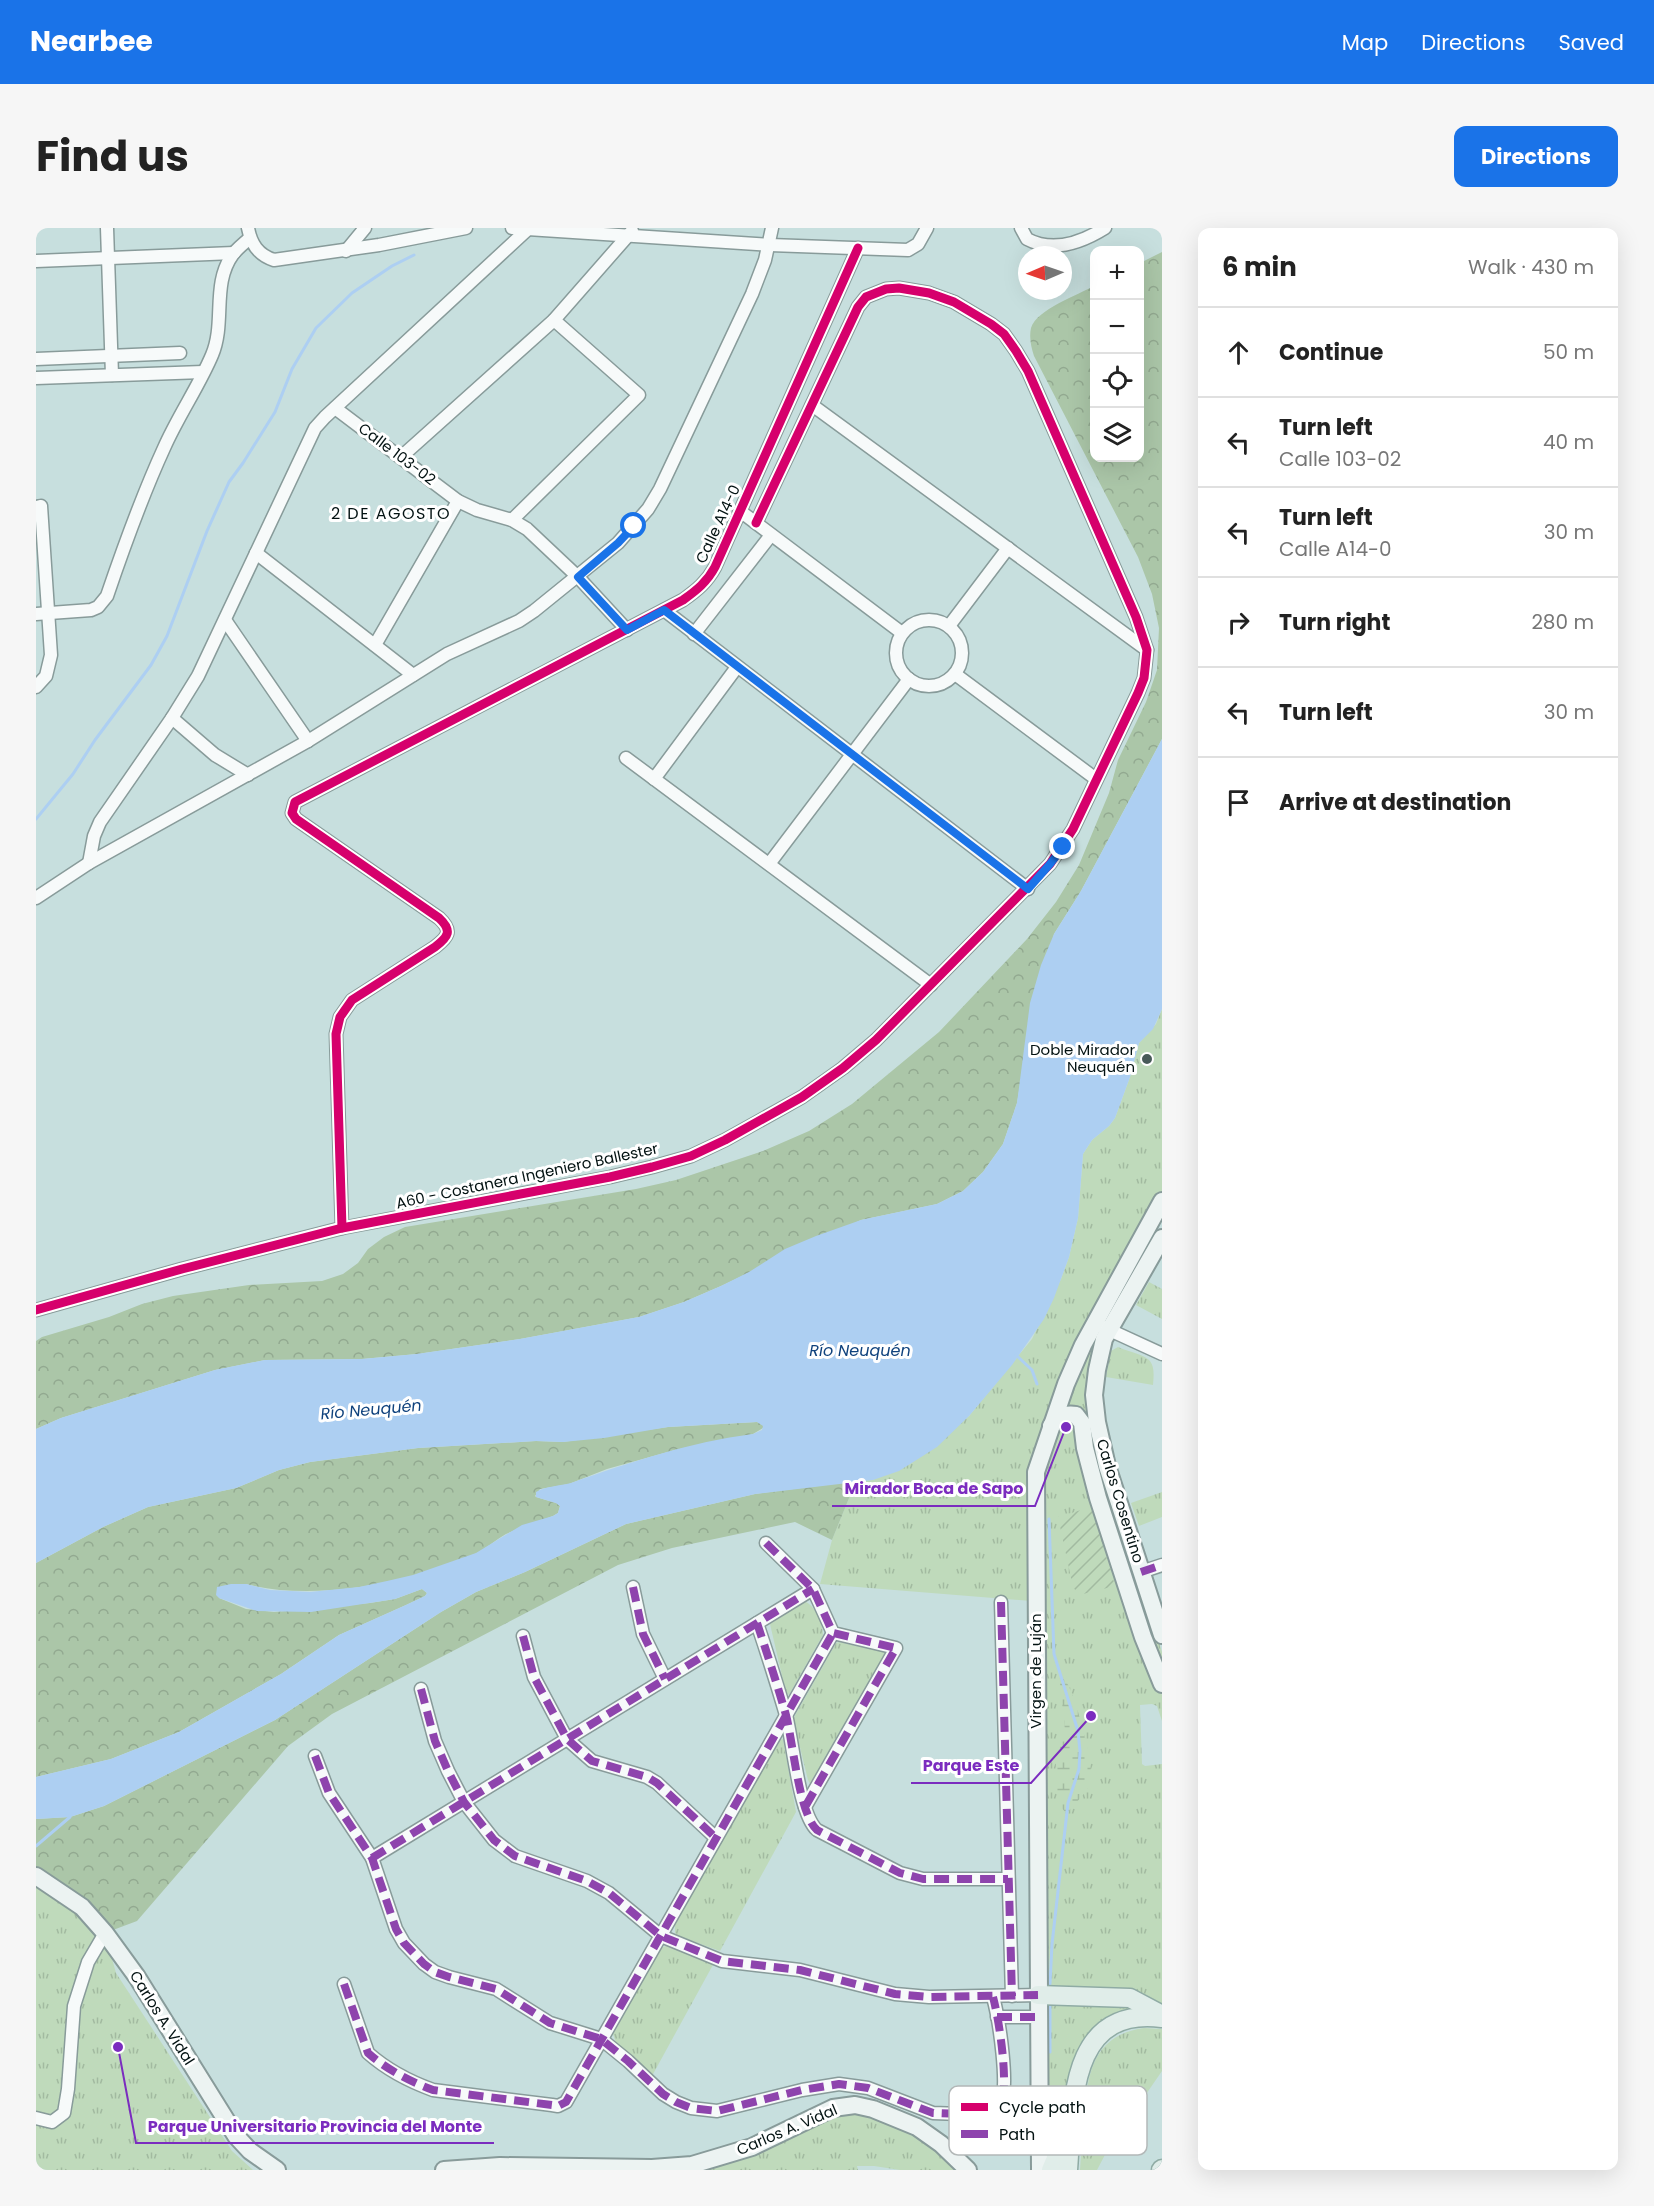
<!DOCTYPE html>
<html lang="en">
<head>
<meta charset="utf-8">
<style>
  :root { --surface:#fff; --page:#f6f6f6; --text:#222; --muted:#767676; --line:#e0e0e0; --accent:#1a73e8 }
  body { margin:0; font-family:Poppins,sans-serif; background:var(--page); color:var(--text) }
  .controls { position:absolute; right:18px; top:18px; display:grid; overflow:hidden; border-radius:12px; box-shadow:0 6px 24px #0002 }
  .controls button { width:54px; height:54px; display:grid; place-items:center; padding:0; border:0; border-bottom:2px solid var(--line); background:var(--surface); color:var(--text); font:30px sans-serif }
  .compass { position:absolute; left:982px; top:18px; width:54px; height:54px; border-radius:50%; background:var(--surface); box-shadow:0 6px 24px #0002; rotate:268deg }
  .stop { position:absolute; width:18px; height:18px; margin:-14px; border:4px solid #1a73e8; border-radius:50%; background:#fff }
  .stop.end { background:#1a73e8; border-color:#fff; box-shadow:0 2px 6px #0008 }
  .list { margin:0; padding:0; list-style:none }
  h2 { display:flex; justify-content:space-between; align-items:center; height:78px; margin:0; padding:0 24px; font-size:26px }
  h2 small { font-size:20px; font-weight:400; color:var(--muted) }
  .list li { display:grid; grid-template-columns:39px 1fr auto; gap:18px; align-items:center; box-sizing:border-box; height:90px; padding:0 24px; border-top:2px solid var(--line) }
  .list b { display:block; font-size:22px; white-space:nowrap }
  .list p { margin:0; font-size:20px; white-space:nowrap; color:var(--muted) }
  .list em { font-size:20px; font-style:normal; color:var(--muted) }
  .icon { flex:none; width:33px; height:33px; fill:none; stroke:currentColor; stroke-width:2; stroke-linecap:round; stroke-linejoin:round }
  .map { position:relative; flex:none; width:1126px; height:1942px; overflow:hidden; border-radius:12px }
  header { display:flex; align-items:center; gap:36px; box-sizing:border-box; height:84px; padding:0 30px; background:var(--accent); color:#fff }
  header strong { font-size:28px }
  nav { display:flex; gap:33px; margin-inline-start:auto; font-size:21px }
  .intro { display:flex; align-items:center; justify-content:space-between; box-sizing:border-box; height:144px; padding:0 36px }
  h1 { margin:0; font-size:42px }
  .button { padding:15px 27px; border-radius:12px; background:var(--accent); color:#fff; font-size:21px; font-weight:700 }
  main { display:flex; gap:36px; padding:0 36px }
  aside { flex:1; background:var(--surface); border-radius:12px; box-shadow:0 6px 24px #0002 }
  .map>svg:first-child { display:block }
</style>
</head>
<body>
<header>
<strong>Nearbee</strong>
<nav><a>Map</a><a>Directions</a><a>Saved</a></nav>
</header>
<div class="intro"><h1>Find us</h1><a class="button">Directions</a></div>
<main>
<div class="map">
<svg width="1126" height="1942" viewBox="0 0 1126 1942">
  <defs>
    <pattern id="grass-tufts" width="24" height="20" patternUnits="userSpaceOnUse" patternTransform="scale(1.5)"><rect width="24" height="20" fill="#bfdabb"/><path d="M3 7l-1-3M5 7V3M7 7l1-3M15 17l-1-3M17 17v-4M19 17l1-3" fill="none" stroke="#a2baa0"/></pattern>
    <pattern id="forest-crowns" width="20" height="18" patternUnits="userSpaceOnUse" patternTransform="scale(1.5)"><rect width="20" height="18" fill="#abc6a8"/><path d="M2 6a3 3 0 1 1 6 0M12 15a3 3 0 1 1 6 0" fill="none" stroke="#92a990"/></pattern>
    <pattern id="wetland-marsh" width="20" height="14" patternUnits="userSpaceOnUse" patternTransform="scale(1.5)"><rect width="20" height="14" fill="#bfdabb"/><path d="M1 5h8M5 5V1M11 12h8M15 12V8" fill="none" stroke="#a2baa0"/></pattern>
    <pattern id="garden-furrows" width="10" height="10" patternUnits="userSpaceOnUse" patternTransform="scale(1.5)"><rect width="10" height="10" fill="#bfdabb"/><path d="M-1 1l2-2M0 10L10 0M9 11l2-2" fill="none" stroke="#a2baa0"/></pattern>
  </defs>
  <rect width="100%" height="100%" fill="#c7dfde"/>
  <!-- grass -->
  <g fill="url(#grass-tufts)">
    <polygon points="1126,781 1126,963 1039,1120 996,1235 995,1373 784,1356 796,1312 820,1253 837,1252 933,1188 996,1111 1025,1051 1033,1029 1042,990 1047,926 1056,912 1073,898 1079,890 1094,849 1103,815 1120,796"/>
    <polygon points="1113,1054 1126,1061 1126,1091 1100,1077"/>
    <polygon points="1058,1113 1072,1261 1126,1424 1126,1449 1052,1217 1026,1179"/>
    <path d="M1082 1119C1108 1130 1121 1125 1117 1157L1070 1149 1075 1123Z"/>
    <polygon points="1038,1192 1102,1405 1126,1467 1126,1493 1121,1478 1116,1476 1104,1477 1106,1536 1109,1538 1126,1536 1126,1779 1012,1761 1007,1754 1004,1252 1021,1197"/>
    <polygon points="1126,1264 1126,1289 1103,1298 1095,1275"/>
    <path d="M770 1374C780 1379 787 1397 787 1407L753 1467 750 1465 734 1396 766 1375Z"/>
    <polygon points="803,1414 848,1424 848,1427 774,1556 772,1552 757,1491 800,1415"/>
    <polygon points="747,1511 760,1584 684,1723 642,1708 639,1705 639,1697 742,1512"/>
    <polygon points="0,1648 69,1705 80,1745 196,1923 217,1942 0,1942"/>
    <polygon points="632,1717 678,1735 616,1848 580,1815 577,1806 625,1720"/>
    <polygon points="1010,1774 1104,1778 1049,1812 1045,1818 1009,1942"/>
    <path d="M1108 1800 1126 1801V1843L1071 1923 1061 1942H1044C1045 1923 1047 1905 1048 1886 1052 1843 1058 1807 1108 1800Z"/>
    <polygon points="813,1884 836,1887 888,1911 922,1942 864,1942 838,1938 821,1938 822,1942 660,1942 786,1891"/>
  </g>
  <!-- forest -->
  <g fill="url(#forest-crowns)">
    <path d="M1126 24V511L1045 663 1018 706 988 833 981 875 967 916 947 944 927 963 901 976 825 992 685 1058 648 1074 603 1089 484 1111 381 1126 326 1131 229 1132 179 1142 25 1190 0 1201V1113L6 1109 73 1089 106 1076 137 1068 213 1057 286 1053 307 1046 322 1035 332 1021 348 1009 369 999 600 961 640 952 727 923 773 903 816 876 903 804 991 711 1020 674 1043 637 1073 565 1082 532 1110 474 1121 442 1123 400 1116 366 1102 329 998 128C995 119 993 109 995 100 1001 81 1042 67 1058 58V230H1104V35Z"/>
    <path d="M721 1194 727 1196V1200L717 1206 639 1222 571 1241 533 1256 504 1261 499 1268 500 1269 520 1275 524 1278 522 1285 517 1288C502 1294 485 1299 470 1306 459 1312 450 1321 439 1326 375 1355 279 1374 210 1356L183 1370 210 1381 238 1384 334 1375 359 1371 386 1361 391 1365 389 1368 370 1377 303 1407 245 1446 143 1504 75 1531 0 1549V1335L67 1299 112 1279 200 1260 243 1242 274 1234 382 1220 500 1213 527 1214 632 1199Z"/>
    <polygon points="820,1253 796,1312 759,1294 636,1320 582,1337 296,1486 252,1518 101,1693 69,1705 0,1648 0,1591 34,1589 68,1578 239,1492 405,1384 440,1364 489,1344 590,1296 719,1266"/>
  </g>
  <!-- wetland -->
  <path fill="url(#wetland-marsh)" d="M1023 1446C1027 1451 1032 1455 1034 1461 1041 1475 1058 1539 1055 1552 1053 1564 1038 1575 1031 1586L1023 1577 1019 1558 1020 1534 1029 1502Z"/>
  <!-- garden -->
  <polygon fill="url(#garden-furrows)" points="1055,1279 1078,1354 1075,1359 1043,1367 1037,1359 1022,1289"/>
  <!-- water -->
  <path fill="#adcff2" d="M1126 511V781L1117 801 1103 815 1094 849 1079 890 1073 898 1056 912 1047 926 1042 990 1033 1029 1018 1070 1008 1091 976 1137 933 1188 901 1219 863 1243 837 1252 719 1266 590 1296 489 1344 440 1364 405 1384 239 1492 68 1578 34 1589 0 1591V1549L75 1531 143 1504 245 1446 303 1407 370 1377 389 1368 391 1365 386 1361 359 1371 275 1384 221 1383 183 1370 180 1367 181 1359 195 1356H210L234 1362 274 1364 323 1359 351 1353 377 1347 440 1325 486 1297 517 1288 522 1285 524 1278 520 1275 500 1269V1264C510 1258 524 1258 535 1255 595 1234 654 1214 717 1206L726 1202 727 1198 721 1194 632 1199 568 1210 527 1214 500 1213 382 1220 274 1234 243 1242 200 1260 112 1279 67 1299 0 1335V1201L25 1190 179 1142 229 1132 326 1131 381 1126 484 1111 603 1089 648 1074 685 1058 713 1044 749 1021 780 1008 825 992 901 976 927 963 947 944 967 916 981 875 994 775 1005 737 1018 706 1045 663Z"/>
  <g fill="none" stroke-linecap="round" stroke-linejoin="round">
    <!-- stream -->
    <g stroke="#adcff2" stroke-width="3">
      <polyline points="0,591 37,546 59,512 115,437 131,408 171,303 193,254 207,235 239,184 256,141 280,100 316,65 356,38 378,27"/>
      <polyline points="980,1127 996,1142 1001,1156"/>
      <polyline points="1013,1291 1018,1426 1042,1503 1044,1523 1043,1541 1032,1575 1016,1716 1014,1756"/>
      <polyline points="0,1618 34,1589"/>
      <polyline points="1014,1824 1014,1775"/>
    </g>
    <!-- street casing -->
    <g stroke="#889b9a" stroke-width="15">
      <g id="street">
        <polyline points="71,0 76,147"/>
        <path d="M212 0C215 16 222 27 238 32L343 17 430 0"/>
        <polyline points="476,0 734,17 872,22 882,16 891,0"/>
        <path d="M985 0 991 11C1017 25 1045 15 1069 0"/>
        <polyline points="310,23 329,0"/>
        <polyline points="0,33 198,25"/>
        <polyline points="0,131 144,125"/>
        <polyline points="0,150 167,144"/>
        <polyline points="776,177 1111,422"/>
        <polyline points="299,180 422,273 441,282 476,292 491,301 542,349 591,402"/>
        <polyline points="365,229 518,92 596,3"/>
        <polyline points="0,279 5,278 15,427 10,448 0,459"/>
        <polyline points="704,283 866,405"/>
        <polyline points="476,292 603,167 518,92"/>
        <polyline points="220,325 377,447"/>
        <polyline points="628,382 992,661"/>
        <path d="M0 386 55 382 62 379 71 368C88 318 106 268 128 220 142 188 163 158 176 127 190 94 175 56 197 26 202 20 208 15 214 10"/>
        <circle cx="893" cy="425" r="33"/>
        <polyline points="189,392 272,513"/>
        <polyline points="913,398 972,320"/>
        <polyline points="658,406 735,307"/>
        <polyline points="339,417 422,273"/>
        <polyline points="919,446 1060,551"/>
        <polyline points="136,490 179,527 212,547"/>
        <polyline points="590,530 895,757"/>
        <polyline points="618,551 701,439"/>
        <polyline points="53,635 58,608 64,594 136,490 162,448 279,200 289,189 492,1"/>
        <polyline points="733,636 873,451"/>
        <polyline points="0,670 53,635 272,513 411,426 483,393 498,383 582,315 612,281 624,261 716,66 729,32 736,0"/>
        <path d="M306 1000 300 806 304 789 316 772 399 719C412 709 417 703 403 690L260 591 256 585 259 574 647 372C661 362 671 354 679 339L822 20"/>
        <polyline points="0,1082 146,1041 306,1000 574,949 616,939 655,928 689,912 766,869 807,840 840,812 1014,636 1037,601 1102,465 1108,450 1111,422 1100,389 992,143 980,123 968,106 955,96 918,74 893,65 863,60 850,61 830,69 822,79 720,295"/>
        <polyline points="1067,1099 1126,1126"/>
        <polyline points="730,1315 777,1361 797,1405 860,1420 769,1579"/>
        <polyline points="1105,1344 1126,1337"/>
        <polyline points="597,1359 607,1406 629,1451"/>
        <polyline points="965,1374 976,1768"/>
        <path d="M721 1395C731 1425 741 1456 750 1487 757 1514 763 1586 781 1602L864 1645 887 1651H972"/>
        <polyline points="487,1408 498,1449 531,1511 556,1533 611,1549 621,1555 680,1610"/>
        <polyline points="385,1461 399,1513 412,1543 428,1574 458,1612 479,1628 551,1653 573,1665 625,1708 686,1733 764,1742 859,1766 893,1769 1002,1767"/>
        <path d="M279 1528 293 1565 336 1630 360 1701 368 1715 388 1736 399 1744 413 1749 460 1761 514 1795 565 1811 592 1833 627 1866 640 1874 655 1880 681 1883 766 1862 803 1856 832 1860 897 1885 952 1887C957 1886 961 1885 964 1880 974 1860 963 1791 957 1769"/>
        <polyline points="336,1630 777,1361"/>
        <path d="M308 1756 332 1825C350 1841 375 1854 397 1862L516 1877 522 1878 530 1874 797 1405"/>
        <polyline points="961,1789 1003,1789"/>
        <polyline points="0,1890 16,1894 28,1885 32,1861 38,1778 52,1734 69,1705"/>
      </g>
    </g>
    <!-- secondary casing -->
    <g stroke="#889b9a" stroke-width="20">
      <g id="secondary">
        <polyline points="1126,1010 1068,1111 1061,1142 1058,1167 1061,1194 1071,1238 1126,1407"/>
        <path d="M1015 1198C1021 1189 1028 1185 1040 1187L1046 1195 1049 1220 1062 1270 1107 1409 1126 1456"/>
        <polyline points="0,1648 46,1679 69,1705 101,1749 200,1908 214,1923 241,1942"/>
        <polyline points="408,1942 464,1938 616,1940 656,1937 716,1919 797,1880 819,1877 837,1881 881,1899 905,1916 932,1942"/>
        <polyline points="1004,1942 1000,1244 1030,1156 1047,1117 1126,973"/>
      </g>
    </g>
    <!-- primary casing -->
    <g stroke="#8faba4" stroke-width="21">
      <g id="primary">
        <polyline points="1002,1767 1094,1770 1126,1787"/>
        <polyline points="1015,1942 1029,1909"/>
        <path d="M1032 1942C1037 1878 1032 1778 1126 1790"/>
        <polyline points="1125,1942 1126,1941"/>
      </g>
    </g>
    <!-- street -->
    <use href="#street" stroke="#f7fafa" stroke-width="12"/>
    <!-- secondary -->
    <use href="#secondary" stroke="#ecf3f2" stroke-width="16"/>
    <!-- primary -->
    <use href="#primary" stroke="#e0ede9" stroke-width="18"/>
    <!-- quiet -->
    <g stroke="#8e44ad" stroke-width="8" stroke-dasharray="15 8" stroke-linecap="butt">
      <polyline points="730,1315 777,1361 797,1405 860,1420 769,1579"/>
      <polyline points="1105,1344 1126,1337"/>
      <polyline points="597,1359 607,1406 629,1451"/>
      <polyline points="965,1374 976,1768"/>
      <path d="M721 1395C731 1425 741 1456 750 1487 757 1514 763 1586 781 1602L864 1645 887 1651H972"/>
      <polyline points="487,1408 498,1449 531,1511 556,1533 611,1549 621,1555 680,1610"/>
      <polyline points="385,1461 399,1513 412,1543 428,1574 458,1612 479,1628 551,1653 573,1665 625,1708 686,1733 764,1742 859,1766 893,1769 1002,1767"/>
      <path d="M279 1528 293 1565 336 1630 360 1701 368 1715 388 1736 399 1744 413 1749 460 1761 514 1795 565 1811 592 1833 627 1866 640 1874 655 1880 681 1883 766 1862 803 1856 832 1860 897 1885 952 1887C957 1886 961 1885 964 1880 974 1860 963 1791 957 1769"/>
      <polyline points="336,1630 777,1361"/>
      <path d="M308 1756 332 1825C350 1841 375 1854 397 1862L516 1877 522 1878 530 1874 797 1405"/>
      <polyline points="961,1789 1003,1789"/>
    </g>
    <!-- cycleway casing -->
    <g stroke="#fff" stroke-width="13">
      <g id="cycleway">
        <path d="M306 1000 300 806 304 789 316 772 399 719C412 709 417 703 403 690L260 591 256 585 259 574 647 372C661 362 671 354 679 339L822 20"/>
        <polyline points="0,1082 146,1041 306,1000 574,949 616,939 655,928 689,912 766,869 807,840 840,812 1014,636 1037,601 1102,465 1108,450 1111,422 1100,389 992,143 980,123 968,106 955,96 918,74 893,65 863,60 850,61 830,69 822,79 720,295"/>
      </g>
    </g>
    <!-- cycleway -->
    <use href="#cycleway" stroke="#d6006c" stroke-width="9"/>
  </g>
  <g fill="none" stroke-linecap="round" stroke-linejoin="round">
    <!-- route -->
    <polyline stroke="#1a73e8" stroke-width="8" points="598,298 582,315 542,349 591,402 628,382 992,661 1014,636 1027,619"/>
  </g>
  <!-- markers -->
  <circle fill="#485a59" stroke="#fff" stroke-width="2" cx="1111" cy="831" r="6"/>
  <g text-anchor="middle" stroke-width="6" stroke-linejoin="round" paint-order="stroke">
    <!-- street labels -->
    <g font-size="15" fill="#031212" stroke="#fff">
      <text transform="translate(361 226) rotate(37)" y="5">Calle 103-02</text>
      <text transform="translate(682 296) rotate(-65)" y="5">Calle A14-0</text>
      <text transform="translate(491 948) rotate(-12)" y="5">A60 - Costanera Ingeniero Ballester</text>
      <text transform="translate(1084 1273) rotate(73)" y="5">Carlos Cosentino</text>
      <text transform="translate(1000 1443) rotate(-90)" y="5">Virgen de Luján</text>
      <text transform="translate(126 1790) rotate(58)" y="5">Carlos A. Vidal</text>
      <text transform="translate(751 1902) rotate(-23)" y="5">Carlos A. Vidal</text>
    </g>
    <!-- poi labels -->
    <g font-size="15" fill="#031212" stroke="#fff" text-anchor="end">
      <text x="1099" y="827">Doble Mirador<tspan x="1099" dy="17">Neuquén</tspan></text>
    </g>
    <!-- neighbourhood labels -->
    <g font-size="16" letter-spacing="1.5" fill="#031212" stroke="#fff">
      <text x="355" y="291">2 DE AGOSTO</text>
    </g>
    <!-- water labels -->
    <g font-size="16" font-style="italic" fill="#0f427d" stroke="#fff">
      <text x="824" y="1128">Río Neuquén</text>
      <text transform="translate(335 1181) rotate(-5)" y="6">Río Neuquén</text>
    </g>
  </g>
  <!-- legend -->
  <rect x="913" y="1858" width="198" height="69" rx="9" fill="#fff" stroke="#b3b8b8" stroke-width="1.5"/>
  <rect x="925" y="1875" width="27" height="8" fill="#d6006c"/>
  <rect x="925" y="1902" width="27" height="8" fill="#8e44ad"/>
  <g font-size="16" fill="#031212">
    <text x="963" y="1885">Cycle path</text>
    <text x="963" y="1912">Path</text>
  </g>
  <!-- callouts -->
  <path fill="none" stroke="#7b2cbf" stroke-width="2" d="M1030 1199L999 1278H796M1055 1488L995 1555H875M82 1819L100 1915H458"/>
  <g fill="#7b2cbf" stroke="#fff" stroke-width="2">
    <circle cx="1030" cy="1199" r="6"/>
    <circle cx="1055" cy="1488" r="6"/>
    <circle cx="82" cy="1819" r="6"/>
  </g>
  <g font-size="16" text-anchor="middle" font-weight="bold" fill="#7b2cbf" stroke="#fff" stroke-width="6" stroke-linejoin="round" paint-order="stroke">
    <text x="898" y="1266">Mirador Boca de Sapo</text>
    <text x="935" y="1543">Parque Este</text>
    <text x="279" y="1904">Parque Universitario Provincia del Monte</text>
  </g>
</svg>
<div class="controls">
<button>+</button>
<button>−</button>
<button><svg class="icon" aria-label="locate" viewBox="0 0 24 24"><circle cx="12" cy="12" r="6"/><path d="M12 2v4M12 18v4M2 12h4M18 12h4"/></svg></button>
<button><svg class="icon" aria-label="layers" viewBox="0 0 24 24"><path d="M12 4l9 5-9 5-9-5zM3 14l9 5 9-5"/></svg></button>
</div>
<svg class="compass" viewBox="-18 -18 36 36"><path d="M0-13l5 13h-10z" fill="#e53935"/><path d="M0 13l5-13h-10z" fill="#767676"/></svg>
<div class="stop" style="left:598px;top:298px"></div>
<div class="stop end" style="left:1027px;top:619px"></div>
</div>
<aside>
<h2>6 min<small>Walk · 430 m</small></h2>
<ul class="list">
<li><svg class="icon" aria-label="ahead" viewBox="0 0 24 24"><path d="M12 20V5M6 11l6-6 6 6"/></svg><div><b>Continue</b></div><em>50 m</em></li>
<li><svg class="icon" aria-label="left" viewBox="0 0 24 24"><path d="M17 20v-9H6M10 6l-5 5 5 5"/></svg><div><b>Turn left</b><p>Calle 103-02</p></div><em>40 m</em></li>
<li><svg class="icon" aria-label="left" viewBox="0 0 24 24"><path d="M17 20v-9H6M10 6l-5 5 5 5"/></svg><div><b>Turn left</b><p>Calle A14-0</p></div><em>30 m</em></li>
<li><svg class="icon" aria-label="right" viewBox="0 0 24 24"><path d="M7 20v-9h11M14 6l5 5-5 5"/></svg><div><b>Turn right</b></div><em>280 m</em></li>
<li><svg class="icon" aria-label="left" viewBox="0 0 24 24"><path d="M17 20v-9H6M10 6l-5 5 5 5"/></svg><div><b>Turn left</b></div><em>30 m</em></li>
<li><svg class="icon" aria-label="arrive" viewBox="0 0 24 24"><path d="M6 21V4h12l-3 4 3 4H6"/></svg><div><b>Arrive at destination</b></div></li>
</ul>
</aside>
</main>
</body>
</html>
